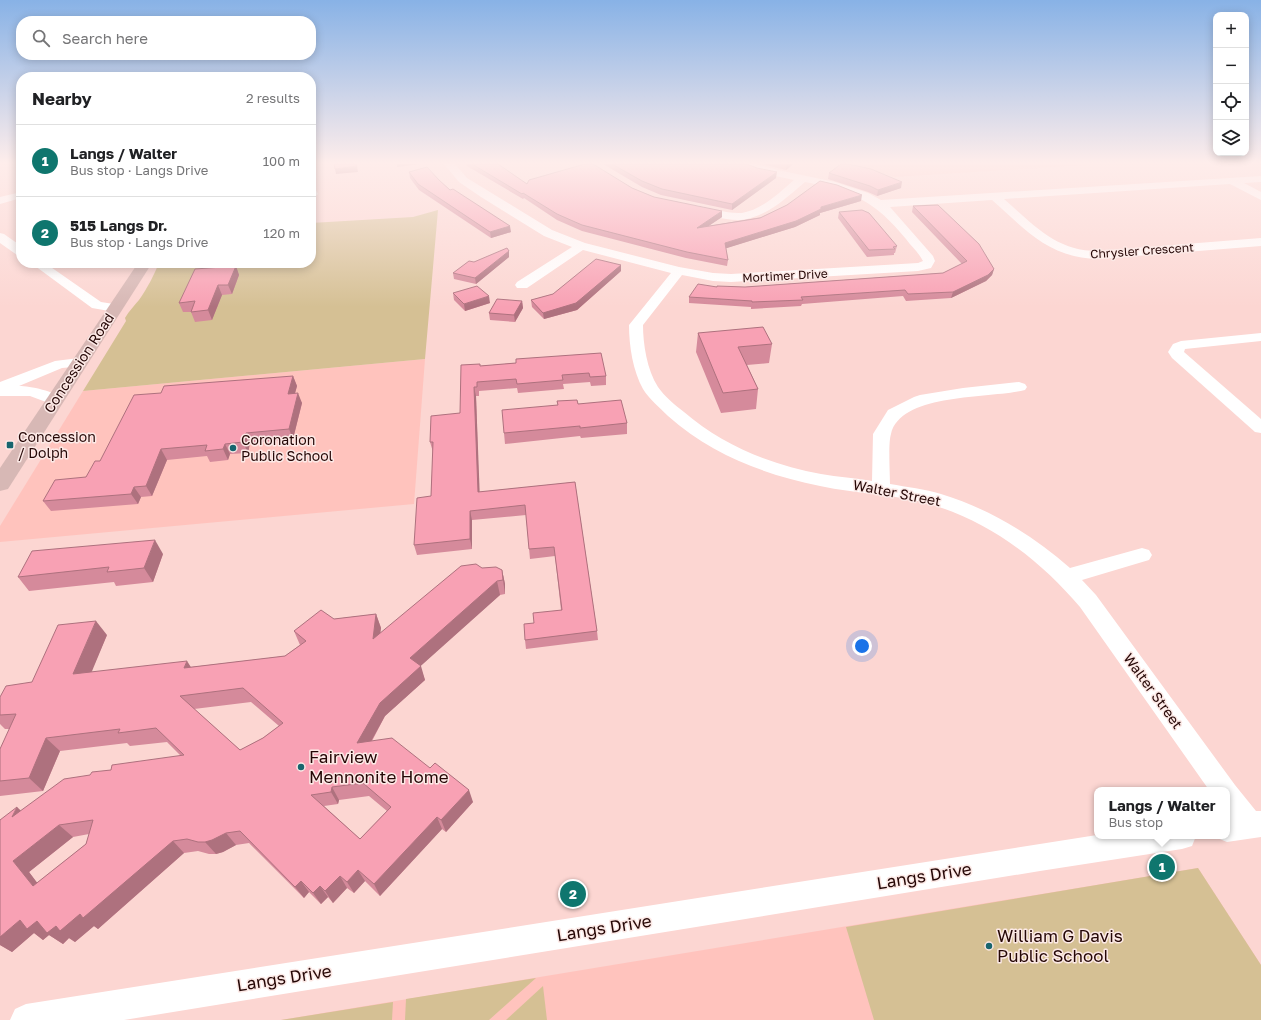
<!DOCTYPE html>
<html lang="en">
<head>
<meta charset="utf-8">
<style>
  :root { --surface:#fff; --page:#f6f6f6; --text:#202124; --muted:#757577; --line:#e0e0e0; --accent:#0f766e }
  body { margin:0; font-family:"Golos Text",sans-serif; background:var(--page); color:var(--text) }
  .controls { position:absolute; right:12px; top:12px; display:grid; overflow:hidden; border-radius:8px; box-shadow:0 2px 10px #0003 }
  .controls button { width:36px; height:36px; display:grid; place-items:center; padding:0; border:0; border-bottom:1px solid var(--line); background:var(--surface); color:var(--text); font:20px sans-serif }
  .you { position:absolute; left:862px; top:646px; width:14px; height:14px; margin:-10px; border:3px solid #fff; border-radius:50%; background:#1a73e8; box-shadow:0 0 0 6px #1a73e833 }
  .badge { display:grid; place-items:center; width:26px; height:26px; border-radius:50%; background:var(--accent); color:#fff; font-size:13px; font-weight:700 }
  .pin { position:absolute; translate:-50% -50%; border:2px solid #fff; box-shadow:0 1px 4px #0006 }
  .popup { position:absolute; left:1094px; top:787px; width:136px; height:52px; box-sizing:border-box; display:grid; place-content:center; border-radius:8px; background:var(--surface); filter:drop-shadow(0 1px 3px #0005); font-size:13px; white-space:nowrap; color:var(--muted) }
  .popup b { font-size:15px; color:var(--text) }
  .popup::after { content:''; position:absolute; left:50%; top:100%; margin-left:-8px; border:8px solid transparent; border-top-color:var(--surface) }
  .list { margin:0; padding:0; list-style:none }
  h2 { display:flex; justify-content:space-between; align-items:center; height:52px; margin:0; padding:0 16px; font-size:17px }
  h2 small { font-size:13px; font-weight:400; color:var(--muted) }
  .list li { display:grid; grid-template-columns:26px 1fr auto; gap:12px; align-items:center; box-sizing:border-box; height:72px; padding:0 16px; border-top:1px solid var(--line) }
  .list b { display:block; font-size:15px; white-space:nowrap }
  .list p { margin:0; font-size:13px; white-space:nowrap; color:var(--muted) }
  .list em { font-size:13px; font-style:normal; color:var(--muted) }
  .icon { flex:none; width:22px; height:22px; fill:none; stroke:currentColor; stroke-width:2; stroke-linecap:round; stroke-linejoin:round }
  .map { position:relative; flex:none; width:1261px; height:1020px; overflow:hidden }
  .search { position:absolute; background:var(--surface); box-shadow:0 2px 10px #0003; left:16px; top:16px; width:300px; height:44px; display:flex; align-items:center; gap:10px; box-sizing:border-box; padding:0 14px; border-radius:16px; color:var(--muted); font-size:15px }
  .panel { position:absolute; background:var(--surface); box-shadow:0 2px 10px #0003; left:16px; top:72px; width:300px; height:196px; border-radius:16px }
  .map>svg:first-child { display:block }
</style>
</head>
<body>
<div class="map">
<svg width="1261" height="1020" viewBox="0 0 1261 1020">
  <rect width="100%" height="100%" fill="#fcd6d2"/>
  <!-- built -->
  <g fill="#ffc3bd">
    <polygon points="842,164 1103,164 894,177 875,171"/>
    <polygon points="425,359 414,504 0,542 0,526 83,391"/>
    <polygon points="1198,868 1261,965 1261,1020 281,1020"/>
  </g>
  <!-- green -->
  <g fill="#d5c094">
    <path d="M438 210 425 359 83 391 126 321 125 318C129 311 134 306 139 300 147 289 154 275 159 263H311V223L413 217Z"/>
    <polygon points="1198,868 1261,965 1261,1020 874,1020 846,927"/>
    <polygon points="536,978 489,1020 405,1020 406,999"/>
    <polygon points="543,986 547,1020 506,1020"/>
    <polygon points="393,1002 392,1020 281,1020"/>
  </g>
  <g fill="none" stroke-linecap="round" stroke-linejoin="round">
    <!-- minor -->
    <g fill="#fff" fill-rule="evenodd">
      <path d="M444 164H455L467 178 552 230 585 243 679 267 713 273 731 274 918 263 923 261C919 253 911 246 906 239 875 201 853 191 805 182 786 198 767 217 741 220 725 221 707 214 692 210L690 208 692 206 696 205C711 208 727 214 742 213 762 210 780 192 794 180L757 172 740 166 739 164H755L778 170 835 182 868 193 881 200 1261 176V182L1244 183 1261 192V200L1230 184 1004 199C1034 225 1056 251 1098 251L1261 238V246L1098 259C1049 258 1026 230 992 200L890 207 933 256 935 261 931 268 918 271 731 282 713 281 682 275 643 325C643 344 647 370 658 387 664 396 675 405 684 412 722 445 771 465 821 474 838 477 855 478 872 481L873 434 888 410 914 397 920 395 963 388 1019 382 1025 384 1027 387 1025 390C991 399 901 392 891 434 888 444 890 472 890 484 907 487 925 489 941 494 990 509 1032 535 1070 568L1142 548 1149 550 1152 555 1149 560 1082 580 1096 595 1235 785 1256 811H1261V837L1227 842 1217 838 1216 836H1227V790H1209L1080 607C1041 561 992 523 933 505 896 494 857 494 820 486 763 474 712 455 668 416 660 408 649 399 643 389 633 371 629 346 629 325L671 273 583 250 527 288H517L515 285 517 282 572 247 544 236 481 197 459 182Z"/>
      <polygon points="311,187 316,190 318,194 316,196 311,197"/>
      <polygon points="21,192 21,198 0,204 0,197"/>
      <polygon points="0,233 4,234 21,246 21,256 17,255 0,243"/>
      <polygon points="31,263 45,263 101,302 120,305 122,308 120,311 115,312 92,308"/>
      <polygon points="1261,333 1261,341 1185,349 1184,352 1261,419 1261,433 1255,432 1172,358 1168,352 1173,344 1181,341"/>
      <path d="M79 358 84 360 87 363 84 366 62 368 19 386C30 386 56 391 62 400L60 403 54 405 30 396H0V382L55 361Z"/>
      <polygon points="1097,835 1196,836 1192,846 1182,849 1040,871 124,1020 10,1020 15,1009 26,1004"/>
    </g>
    <!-- major -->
    <polygon fill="#d7b8b5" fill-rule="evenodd" points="138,263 152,263 8,489 0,491 0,468"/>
  </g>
  <!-- wall -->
  <g fill="#d58a9b" fill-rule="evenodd">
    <polygon points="466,164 498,164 527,184 632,188 654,197 722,217 708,226 861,201 820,213 820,215 795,227 726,248 728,260 727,266 686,258 582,231 557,220 524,198 523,199 467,166"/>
    <polygon points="603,164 747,164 776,178 732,210 661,195 642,187"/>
    <polygon points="762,164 793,164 786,170"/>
    <polygon points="409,172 439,180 450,190 511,232 491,238 419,190 410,178"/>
    <polygon points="829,173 901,188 877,196 868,192 828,179"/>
    <polygon points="913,206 994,269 992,275 986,281 951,298 906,301 903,296 802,304 801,306 751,309 751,307 689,303 689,297 745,287 943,273 962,264 912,212"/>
    <polygon points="839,212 897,246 895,253 894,253 894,255 867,257 838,218"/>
    <polygon points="509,251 509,257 476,284 454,279 453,273 474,262"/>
    <polygon points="236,266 239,275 232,294 222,295 212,320 195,322 191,312 183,312 179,303"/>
    <polygon points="621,271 577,310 544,319 532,307 531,300 553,294"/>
    <polygon points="453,293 490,303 465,311 454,300"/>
    <polygon points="522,301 523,308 515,322 490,320 489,313"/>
    <polygon points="698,333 772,344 769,363 747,365 758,389 756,409 721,413 696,352"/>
    <polygon points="516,359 606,376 606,385 591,386 590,382 563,384 564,389 518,393 517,388 479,391 479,396 476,396 479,492 575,482 597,631 598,640 526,649 525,640 534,623 561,610 555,556 530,559 526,515 472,520 472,549 417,555 414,545 431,496 433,452 430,442 460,413 480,366 516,363"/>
    <polygon points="293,376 297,386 295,393 302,403 293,439 250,443 248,453 230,454 228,460 210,462 207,456 167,460 152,496 141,497 138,504 51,511 43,501 86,477 100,461"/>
    <polygon points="557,401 578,404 627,423 627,434 581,438 580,436 505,444 504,433 558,405"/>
    <polygon points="163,554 153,582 116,586 114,582 29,591 18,577"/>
    <path d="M482 568 502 570 505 584V594L500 595 420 666 425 680 385 716 372 741 473 802 446 832 442 829 380 896 365 881 354 893 347 888 333 903 328 897 321 904 309 892 304 898 249 843 236 845 223 852 216 854H209L198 851 184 853 98 929 94 926 75 942 69 938 63 944 49 935 43 940 34 933 12 952 0 945V820L21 811 90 775 111 770 181 756 167 742 130 746 127 743 60 751 43 791 0 796V749L10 729H5L0 724V697L32 682 107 635 91 672 191 667 285 656 300 645 294 631 334 619 376 614 381 628 380 633ZM251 702 279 726 263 738 240 750 194 709ZM369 796 387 811 360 839 324 806 338 804 339 800ZM89 834 86 844 37 883 29 872 73 837Z"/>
  </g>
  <!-- shaded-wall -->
  <g fill="#ae717e">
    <polygon points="397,164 420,164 397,167"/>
    <polygon points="787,164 793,164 786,170"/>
    <polygon points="357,166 358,172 336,174 335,169"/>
    <polygon points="777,172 776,178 732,210 732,204"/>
    <polygon points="902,182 901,188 877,196 878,190"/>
    <polygon points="862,195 861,201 820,213 820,215 795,227 724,249 725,243 821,207"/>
    <polygon points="722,211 722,217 697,234 697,228"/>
    <polygon points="510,226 511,232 491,238 490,232"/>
    <polygon points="509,251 509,257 476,284 475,278"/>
    <polygon points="621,265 621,271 577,310 544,319 543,313"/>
    <polygon points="236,266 239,275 232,294 228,285"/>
    <polygon points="994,269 992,275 986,281 951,298 953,292"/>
    <polygon points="218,285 222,295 212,320 208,310"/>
    <polygon points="489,296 490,303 465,311 464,304"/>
    <polygon points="522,301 523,308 515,322 514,315"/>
    <polygon points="293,376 297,386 292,404 288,394"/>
    <polygon points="474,387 476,396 480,501 478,492"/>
    <polygon points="298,393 302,403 293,439 289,429"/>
    <polygon points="246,433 250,443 248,453 243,442"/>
    <polygon points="225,444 230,454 228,460 223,449"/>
    <polygon points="161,449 167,460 152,496 146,486"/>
    <polygon points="134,487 141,497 138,504 131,494"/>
    <polygon points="470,511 472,520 472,549 470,539"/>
    <polygon points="155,540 163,554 153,582 144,568"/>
    <polygon points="502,570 505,584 505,594 503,580"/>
    <polygon points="497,581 500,595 414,672 410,658"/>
    <polygon points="376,614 381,628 378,653 373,639"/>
    <polygon points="96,621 107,635 85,688 73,674"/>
    <polygon points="187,661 196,675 184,668"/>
    <polygon points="421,666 425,680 385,716 363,756 357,743 380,703"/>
    <polygon points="46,738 60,751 43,791 29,778"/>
    <polygon points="332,787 339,800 338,804 331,792"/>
    <polygon points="469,790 473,802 446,832 441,820"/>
    <polygon points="17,807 31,820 12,817"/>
    <polygon points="437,817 442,829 380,896 374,884"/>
    <polygon points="59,825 73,837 29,872 48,897 33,886 13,861"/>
    <polygon points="226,833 236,845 223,852 216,854 205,842"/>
    <polygon points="173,841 184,853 98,929 94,926 75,942 69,938 63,944 49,935 43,940 34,933 12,952 0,945 0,937 20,920 37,921 56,926"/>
    <polygon points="358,870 365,881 354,893 347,882"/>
    <polygon points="340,876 347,888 333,903 325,891"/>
    <polygon points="301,881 309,892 304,898 295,887"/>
    <polygon points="320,886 328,897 321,904 313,893"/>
  </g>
  <!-- building -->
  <g fill="#f8a1b4" stroke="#ae717e" fill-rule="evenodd">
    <polygon points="334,164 356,164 357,166 335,169"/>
    <polygon points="472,164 498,164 527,184 529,180 585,164 593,164 632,188 654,197 722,211 697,228 760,218 787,205 820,181 837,185 862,195 821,207 821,209 796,221 725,243 728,260 687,252 582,225 557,214 523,193 522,194"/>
    <polygon points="612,164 747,164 757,168 777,172 732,204 662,189 642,181"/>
    <polygon points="841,164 848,164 871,169 902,182 878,190 870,186 829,173"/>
    <polygon points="427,167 439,180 450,190 453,189 510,226 490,232 418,184 409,172"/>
    <polygon points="938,205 979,244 994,269 988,275 953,292 908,294 905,290 801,297 803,300 752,302 752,301 689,297 698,284 717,287 717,286 745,287 943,273 967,261 913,206"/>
    <polygon points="862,210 869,213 897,246 893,247 895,249 869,250 839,212"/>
    <polygon points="507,248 509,251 475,278 453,273 469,261 474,262"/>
    <polygon points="596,259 621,265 576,303 543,313 531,300 553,294"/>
    <polygon points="236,266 228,285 218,285 208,310 191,312 195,301 179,303 195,269"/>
    <polygon points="477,286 489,296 464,304 453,293"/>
    <polygon points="497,299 522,301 514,315 489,313"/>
    <polygon points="763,327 772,344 738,347 758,389 723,393 698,333"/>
    <polygon points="601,353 606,376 590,377 589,373 562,375 563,380 517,384 516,379 477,382 477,387 474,387 478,492 575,482 597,631 525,640 524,624 534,623 533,613 562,610 554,547 529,549 525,505 470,511 470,539 414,545 417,498 431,496 433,442 430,442 431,416 460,413 461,365 480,364 480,366 516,363 516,359"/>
    <polygon points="293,376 288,394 298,393 289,429 246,433 243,442 225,444 223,449 205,451 207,445 161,449 146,486 134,487 131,494 43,501 55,480 86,477 95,461 100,461 134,395 161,393 164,386"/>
    <polygon points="577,400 578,404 621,400 627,423 580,428 580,426 504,433 502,410 558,405 557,401"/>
    <polygon points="155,540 144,568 107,572 109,567 18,577 32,551"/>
    <path d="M476 564 482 568 496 567 502 570 503 580 497 581 410 658 421 666 380 703 357 743 392 738 430 768 435 763 469 790 441 820 437 817 374 884 358 870 347 882 340 876 325 891 320 886 313 893 301 881 295 887 240 831 226 833 212 840 205 842H198L187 839 173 841 83 918 80 914 60 931 56 926 47 933 37 921 27 929 20 920 0 937V820L17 807 12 817 64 779 90 775 92 772 111 770 112 765 184 755 156 728 118 733 120 729 46 738 29 778 0 781V749L16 714 0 715V697L6 686 32 682 58 625 96 621 73 674 187 661 184 668 285 656 306 641 294 631 321 610 334 619 376 614 373 639 461 566ZM243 688 283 723 263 738 240 750 180 696ZM363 783 391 807 360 839 311 795 331 792 332 787ZM93 820 86 844 33 886 13 861 59 825Z"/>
  </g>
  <!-- sky -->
  <linearGradient id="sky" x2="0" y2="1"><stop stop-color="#88b2e6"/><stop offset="0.53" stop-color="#feedeb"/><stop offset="1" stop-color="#feedeb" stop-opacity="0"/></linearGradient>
  <rect width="1261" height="307" fill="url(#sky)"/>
  <!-- markers -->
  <g fill="#18656e" stroke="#fce9e6" stroke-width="1.5">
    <rect x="6" y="441" width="8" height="8" rx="2"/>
    <circle cx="233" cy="448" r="4"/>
    <circle cx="301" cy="767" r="4"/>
    <circle cx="989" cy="946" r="4"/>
  </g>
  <g text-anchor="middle" stroke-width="3" stroke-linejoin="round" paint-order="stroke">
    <!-- far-street labels -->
    <g font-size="12" fill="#240605" stroke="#fce9e6">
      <text transform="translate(1142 251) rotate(-4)" y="4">Chrysler Crescent</text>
      <text transform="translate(785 276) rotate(-3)" y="4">Mortimer Drive</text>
    </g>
    <!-- street labels -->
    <g font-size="14" fill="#240605" stroke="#fce9e6">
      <text transform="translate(79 363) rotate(-57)" y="5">Concession Road</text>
      <text transform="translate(897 493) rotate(11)" y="5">Walter Street</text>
      <text transform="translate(1153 691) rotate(54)" y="5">Walter Street</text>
    </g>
    <!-- poi labels -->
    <g font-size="14" fill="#240605" stroke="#fce9e6" text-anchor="start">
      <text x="18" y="442">Concession<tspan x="18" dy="16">/ Dolph</tspan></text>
      <text x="241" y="445">Coronation<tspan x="241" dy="16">Public School</tspan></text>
    </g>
    <!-- near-poi labels -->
    <g font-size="17" fill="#240605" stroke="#fce9e6" text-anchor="start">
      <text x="309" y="763">Fairview<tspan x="309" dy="20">Mennonite Home</tspan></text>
      <text x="997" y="942">William G Davis<tspan x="997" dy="20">Public School</tspan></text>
    </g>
    <!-- near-street labels -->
    <g font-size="17" fill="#240605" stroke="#fce9e6">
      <text transform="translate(924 876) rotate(-9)" y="6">Langs Drive</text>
      <text transform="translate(604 928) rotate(-9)" y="6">Langs Drive</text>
      <text transform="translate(284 978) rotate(-9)" y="6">Langs Drive</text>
    </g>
  </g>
</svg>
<div class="controls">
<button>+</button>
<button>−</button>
<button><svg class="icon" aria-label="locate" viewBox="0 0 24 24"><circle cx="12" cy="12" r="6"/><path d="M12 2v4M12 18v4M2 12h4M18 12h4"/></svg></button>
<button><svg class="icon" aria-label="layers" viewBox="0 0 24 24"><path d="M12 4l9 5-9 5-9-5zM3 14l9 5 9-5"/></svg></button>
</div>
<div class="you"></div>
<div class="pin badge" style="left:1162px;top:867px">1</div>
<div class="popup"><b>Langs / Walter</b>Bus stop</div>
<div class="pin badge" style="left:573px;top:894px">2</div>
<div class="search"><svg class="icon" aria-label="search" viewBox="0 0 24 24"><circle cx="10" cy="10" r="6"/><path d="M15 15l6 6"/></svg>Search here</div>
<section class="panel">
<h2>Nearby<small>2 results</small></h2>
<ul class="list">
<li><span class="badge">1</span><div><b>Langs / Walter</b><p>Bus stop · Langs Drive</p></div><em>100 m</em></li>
<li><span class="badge">2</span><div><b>515 Langs Dr.</b><p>Bus stop · Langs Drive</p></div><em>120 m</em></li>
</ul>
</section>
</div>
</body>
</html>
